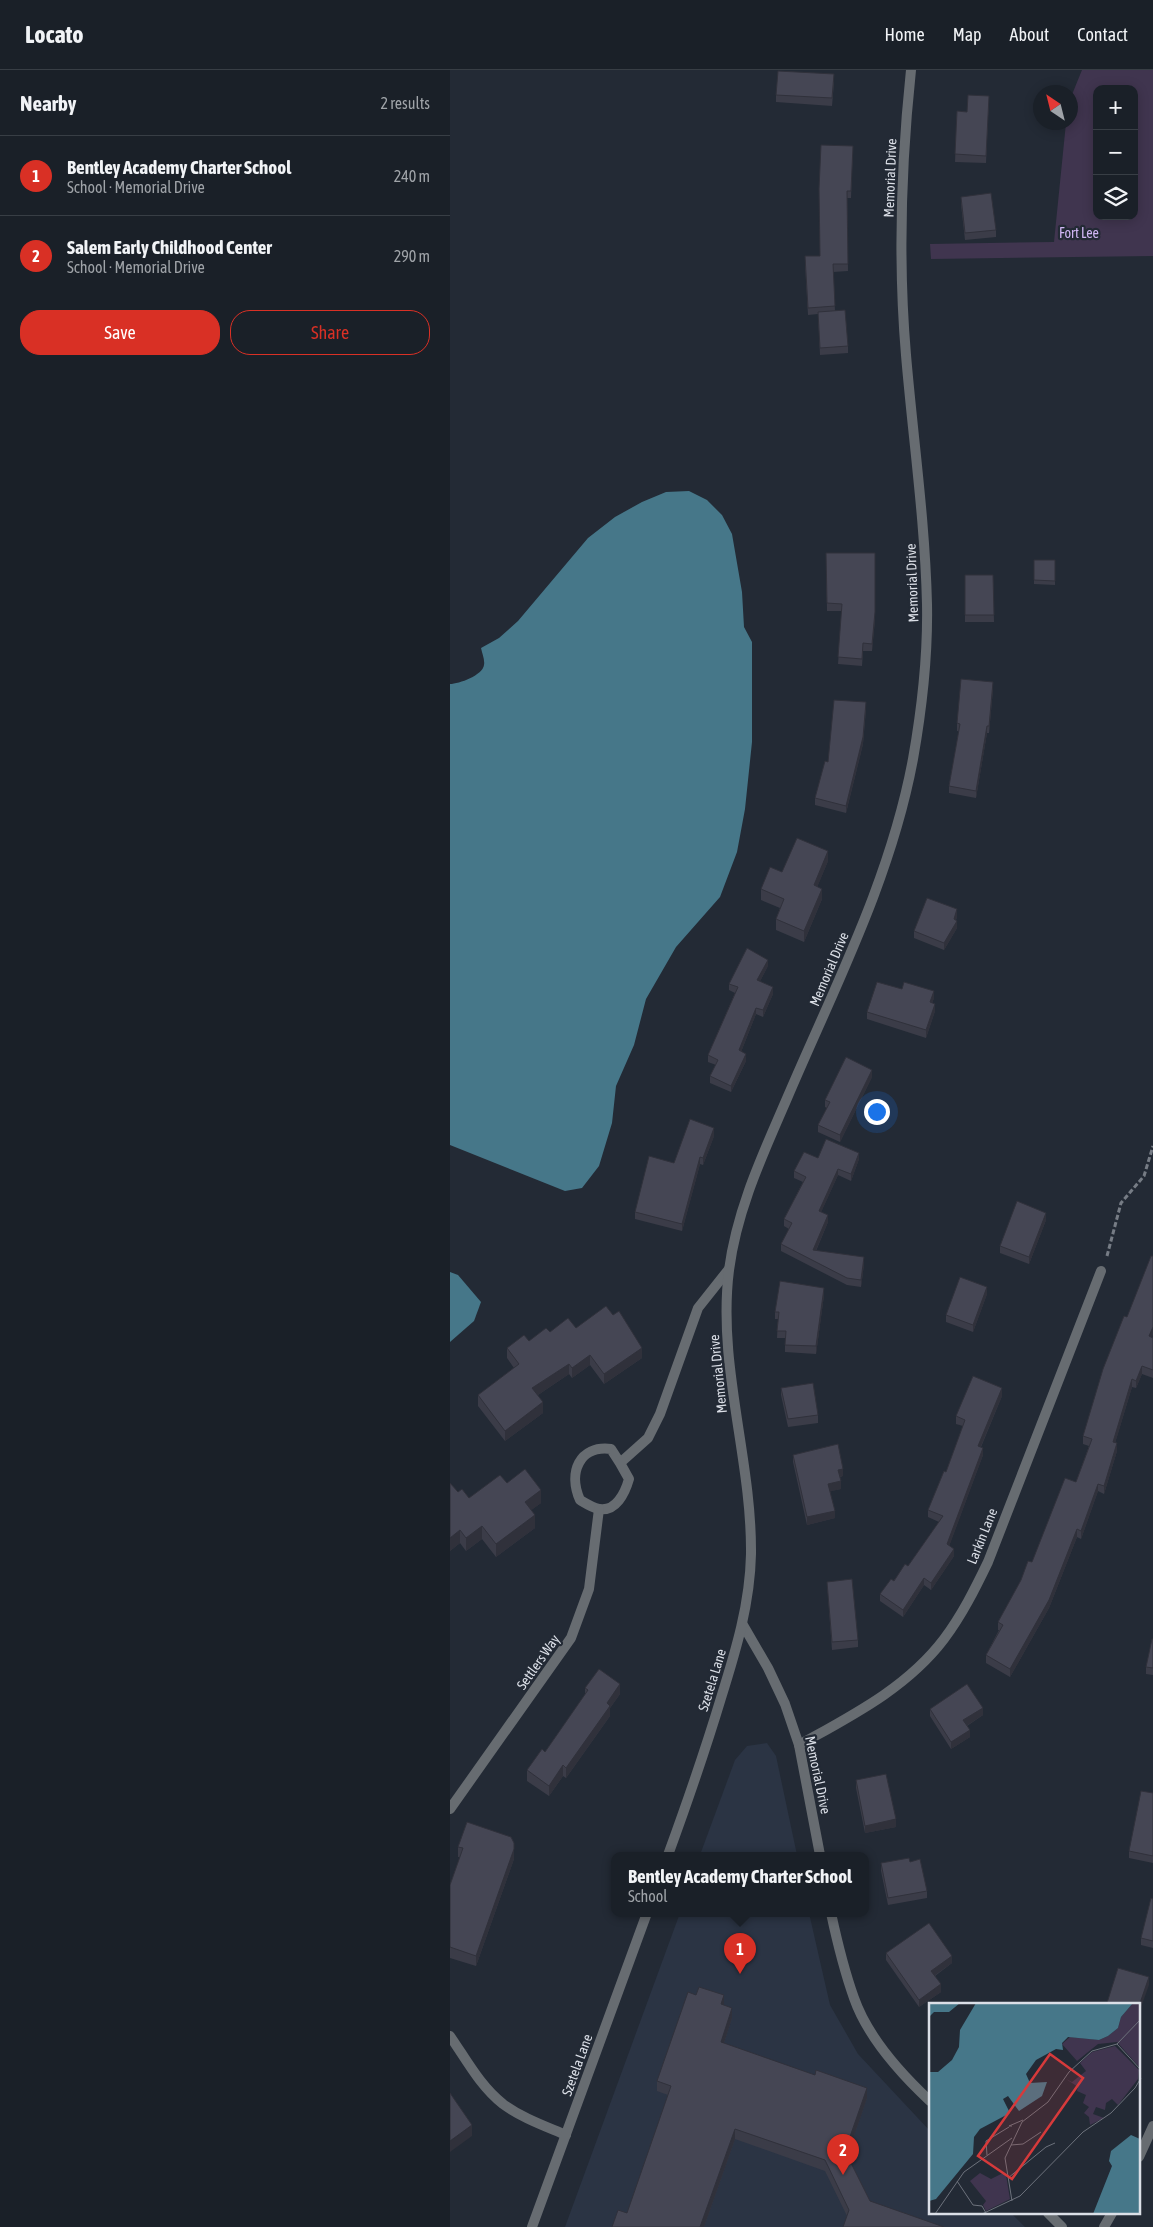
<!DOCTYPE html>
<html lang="en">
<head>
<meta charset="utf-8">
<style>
  :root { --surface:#1a2028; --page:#272d34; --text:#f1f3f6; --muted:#9fa3a8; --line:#383e45; --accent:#d93025 }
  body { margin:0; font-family:"Asap Condensed",sans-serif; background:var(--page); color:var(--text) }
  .controls { position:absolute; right:15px; top:15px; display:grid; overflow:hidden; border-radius:10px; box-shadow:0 2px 12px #0003 }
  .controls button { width:45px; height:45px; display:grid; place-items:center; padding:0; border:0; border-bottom:1px solid var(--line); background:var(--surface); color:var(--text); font:25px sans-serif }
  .compass { position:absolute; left:583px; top:15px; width:45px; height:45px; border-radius:50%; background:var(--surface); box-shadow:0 2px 12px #0003; rotate:325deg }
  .you { position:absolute; left:426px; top:1041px; width:18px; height:18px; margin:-12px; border:4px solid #fff; border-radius:50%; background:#1a73e8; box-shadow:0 0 0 8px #1a73e833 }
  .badge { display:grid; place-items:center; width:32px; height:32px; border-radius:50%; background:var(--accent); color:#fff; font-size:16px; font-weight:700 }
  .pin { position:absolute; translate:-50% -41px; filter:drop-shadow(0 1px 2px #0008) }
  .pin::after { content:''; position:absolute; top:26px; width:18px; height:15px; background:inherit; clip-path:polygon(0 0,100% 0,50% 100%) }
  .popup { position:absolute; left:161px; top:1782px; width:258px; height:65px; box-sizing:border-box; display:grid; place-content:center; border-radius:10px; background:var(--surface); filter:drop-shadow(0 1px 4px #0005); font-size:16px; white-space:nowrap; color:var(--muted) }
  .popup b { font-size:19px; color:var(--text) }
  .popup::after { content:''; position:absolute; left:50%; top:100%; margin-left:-10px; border:10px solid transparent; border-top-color:var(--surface) }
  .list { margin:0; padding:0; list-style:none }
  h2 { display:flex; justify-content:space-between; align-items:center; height:65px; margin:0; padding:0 20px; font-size:21px }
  h2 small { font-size:16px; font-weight:400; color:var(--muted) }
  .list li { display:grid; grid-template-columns:32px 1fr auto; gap:15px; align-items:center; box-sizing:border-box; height:80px; padding:0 20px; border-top:1px solid var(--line) }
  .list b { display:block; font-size:19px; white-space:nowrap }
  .list p { margin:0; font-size:16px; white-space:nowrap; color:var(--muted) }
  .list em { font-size:16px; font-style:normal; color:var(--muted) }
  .actions { display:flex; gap:10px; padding:15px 20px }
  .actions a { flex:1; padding:11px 0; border:1px solid var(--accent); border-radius:20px; text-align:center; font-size:18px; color:var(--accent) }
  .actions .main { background:var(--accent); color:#fff }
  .icon { flex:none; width:28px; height:28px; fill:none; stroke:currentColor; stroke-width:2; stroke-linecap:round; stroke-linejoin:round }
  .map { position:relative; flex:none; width:703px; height:2157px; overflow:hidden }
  header { display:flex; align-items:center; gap:30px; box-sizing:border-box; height:70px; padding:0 25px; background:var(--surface); border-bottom:1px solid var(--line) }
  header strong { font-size:24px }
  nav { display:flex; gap:28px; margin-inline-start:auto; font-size:18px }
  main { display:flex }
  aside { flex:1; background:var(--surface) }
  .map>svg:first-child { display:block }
</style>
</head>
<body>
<header>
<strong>Locato</strong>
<nav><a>Home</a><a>Map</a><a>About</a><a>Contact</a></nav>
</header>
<main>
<aside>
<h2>Nearby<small>2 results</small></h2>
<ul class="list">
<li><span class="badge">1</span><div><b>Bentley Academy Charter School</b><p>School · Memorial Drive</p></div><em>240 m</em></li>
<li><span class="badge">2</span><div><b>Salem Early Childhood Center</b><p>School · Memorial Drive</p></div><em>290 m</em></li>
</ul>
<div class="actions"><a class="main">Save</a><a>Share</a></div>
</aside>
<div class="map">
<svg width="703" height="2157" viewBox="0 0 703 2157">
  <rect width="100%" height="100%" fill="#232a35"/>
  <!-- built -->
  <g fill="#2b3444">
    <polygon points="317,1673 326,1686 347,1785 250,1785 285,1690 297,1676"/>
    <polygon points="230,1843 359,1843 380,1935 408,1984 480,2061 480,2143 561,2143 575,2157 115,2157"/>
  </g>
  <!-- green -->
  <path fill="#40354f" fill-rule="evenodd" d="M632 0H703V186L481 189 480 174 604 172 616 53 620 52 621 27ZM647 19H684V146H647Z"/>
  <!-- water -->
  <g fill="#467789">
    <path d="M239 421 257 430 272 445 282 464 292 522 294 557 302 572V672L295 739 287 782 270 827 226 877 196 929 184 975 166 1016 162 1053 149 1096 132 1118 115 1121 0 1075V614C9 614 33 605 34 595 35 590 32 583 31 578L49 568 68 551 138 468 165 447 192 432 216 422Z"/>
    <polygon points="0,1202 8,1205 31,1232 24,1251 0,1272"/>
  </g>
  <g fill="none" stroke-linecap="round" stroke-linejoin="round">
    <!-- path -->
    <polyline stroke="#767c85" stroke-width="3" stroke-dasharray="5 2.5" stroke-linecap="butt" points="657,1186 671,1133 694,1106 703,1076"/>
    <!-- street -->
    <g stroke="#676c71" stroke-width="10">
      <path d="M170 1393 179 1409C175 1423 166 1442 149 1439 143 1438 135 1433 130 1430 118 1403 129 1375 161 1379L170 1393 198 1368 210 1344 248 1238 279 1199"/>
      <polyline points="293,1555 318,1598 335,1634 349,1675 370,1785"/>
      <path d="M349 1675C401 1646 457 1618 494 1569 512 1545 525 1519 538 1492L651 1201"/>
      <polyline points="0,1739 121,1568 139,1519 149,1439"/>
      <path d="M218 1785C237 1733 255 1681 271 1628 286 1580 300 1534 301 1484 302 1389 267 1295 279 1200 287 1138 314 1082 338 1026 385 916 441 808 463 689 472 638 478 586 477 534 475 450 463 368 456 285 448 191 451 95 461 0"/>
      <path d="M381 1843C387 1871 394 1900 404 1928 418 1968 450 2003 480 2031"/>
      <path d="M0 1966C16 1989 30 2016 53 2034 72 2048 95 2056 116 2065"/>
      <polyline points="689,2087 703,2056"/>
      <polyline points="598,2143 612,2157"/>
      <polyline points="82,2157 197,1843"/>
      <polyline points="654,2157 662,2143"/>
    </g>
  </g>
  <!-- wall -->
  <g fill="#3b3c48">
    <polygon points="384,12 382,36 326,32 326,25"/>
    <polygon points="539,26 536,93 505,92 507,41 517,42"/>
    <polygon points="403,76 401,128 397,128 398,201 383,202 385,241 398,276 398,283 370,285 368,244 358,245 355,193 370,186"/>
    <polygon points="511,127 546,160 546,167 515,170 511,134"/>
    <polygon points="376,483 425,549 422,581 413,581 412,596 388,594 392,541 377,541"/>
    <polygon points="605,490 605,515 584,514 584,510"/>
    <polygon points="515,505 543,505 544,552 515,552"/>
    <polygon points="543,619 539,663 537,663 526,728 499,723 499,716 509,661 507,661 507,653"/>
    <polygon points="416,639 413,674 396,743 365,735 365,728 378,692"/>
    <polygon points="378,791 367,817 372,829 354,872 326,860 326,849 330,838 311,830 311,819"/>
    <polygon points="507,847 506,850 507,858 494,880 464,868 464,861"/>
    <polygon points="318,896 310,911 323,924 313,947 306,944 291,982 296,991 281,1022 260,1013 260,1006 266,995 258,992 258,985 285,923 279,920 279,914"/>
    <polygon points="452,919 484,928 482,933 485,941 476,968 417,949 417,942"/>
    <polygon points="422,1007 390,1072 368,1062 368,1055 377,1038 375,1037 375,1030"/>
    <polygon points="264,1066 253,1095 250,1094 232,1161 185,1149 185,1142 224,1093"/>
    <polygon points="368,1088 409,1089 401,1111 388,1105 371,1142 378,1152 366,1181 414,1194 411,1217 397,1215 331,1181 331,1174 339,1159 334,1156 334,1149 353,1112 344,1108 344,1101"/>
    <polygon points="596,1150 579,1194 550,1183 550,1176"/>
    <polygon points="537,1224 523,1262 496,1252 496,1245"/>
    <polygon points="374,1225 366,1284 335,1282 335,1268 327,1268 328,1249 325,1249 325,1242"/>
    <polygon points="126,1258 192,1288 154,1314 140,1295 122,1308 119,1304 88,1325 93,1343 55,1371 28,1336 28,1325 64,1298 57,1288 57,1278 79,1271 100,1262"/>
    <polygon points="703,1265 702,1267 703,1268 703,1308 692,1304 686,1318 682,1317 665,1373 667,1381 654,1424 648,1421 631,1469 627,1467 599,1538 560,1607 536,1593 536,1585 549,1560 548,1560 548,1552 582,1492 626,1412 639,1376 633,1374 633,1366"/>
    <polygon points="331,1318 368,1345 368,1353 338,1357 331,1325"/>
    <polygon points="552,1326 531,1377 533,1385 499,1476 504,1486 481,1520 474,1515 453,1547 430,1531 430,1524 458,1496 489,1452 478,1447 478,1440 496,1402 513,1356 506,1354 506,1346"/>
    <polygon points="343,1385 393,1406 390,1407 391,1419 380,1421 385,1448 357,1455 343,1392"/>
    <polygon points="0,1413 8,1422 19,1428 57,1413 91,1433 81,1440 85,1458 46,1487 32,1469 16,1481 10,1473 0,1481"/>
    <polygon points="377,1512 408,1570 408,1577 382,1580"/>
    <polygon points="703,1569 703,1605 696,1604 696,1597"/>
    <polygon points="135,1618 170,1624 160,1638 160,1646 116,1708 113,1706 99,1726 77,1711 77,1700 95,1682 135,1625"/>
    <polygon points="480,1639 533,1645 517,1656 520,1667 501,1679 480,1646"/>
    <polygon points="406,1710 446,1757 415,1763 406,1718"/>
    <polygon points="703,1723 703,1793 679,1788 679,1781"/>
    <polygon points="8,1777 64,1789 26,1896 0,1888 0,1815 10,1787 8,1787"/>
    <polygon points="431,1793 477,1821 477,1828 438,1835 431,1801"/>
    <polygon points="703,1829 703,1878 691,1875 691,1868"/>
    <polygon points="436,1883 502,1893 485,1906 491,1922 469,1937 436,1890"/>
    <polygon points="274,1935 282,1948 274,1973 417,2028 397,2086 420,2131 397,2146 375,2101 285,2069 254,2157 162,2157 177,2143 218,2025 207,2021 207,2011"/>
  </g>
  <!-- shaded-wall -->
  <g fill="#30313b">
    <polygon points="425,542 425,549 422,581 422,574"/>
    <polygon points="543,612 543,619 539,663 539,656"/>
    <polygon points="416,632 413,674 396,743 396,736"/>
    <polygon points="537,656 537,663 526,728 526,721"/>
    <polygon points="378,781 378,791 364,825 364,815"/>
    <polygon points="372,819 372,829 354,872 354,861"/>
    <polygon points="507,839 507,847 504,855 507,851 507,858 494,880 494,873"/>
    <polygon points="318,890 318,896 307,917 307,910"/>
    <polygon points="323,917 323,924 313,947 313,940"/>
    <polygon points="484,921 484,928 480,940 480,932"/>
    <polygon points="485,934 485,941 476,968 476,960"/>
    <polygon points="306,938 306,944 289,987 289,980"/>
    <polygon points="296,984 296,991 281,1022 281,1016"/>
    <polygon points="422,1000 422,1007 390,1072 390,1065"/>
    <polygon points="264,1058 264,1066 253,1095 253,1088"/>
    <polygon points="409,1083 409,1089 401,1111 401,1104"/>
    <polygon points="250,1087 250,1094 232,1161 232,1154"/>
    <polygon points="388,1099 388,1105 369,1147 369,1141"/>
    <polygon points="596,1143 596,1150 579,1194 579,1187"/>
    <polygon points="378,1145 378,1152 363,1187 363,1180"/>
    <polygon points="414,1187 414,1194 411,1217 411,1210"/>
    <polygon points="537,1217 537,1224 523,1262 523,1255"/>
    <polygon points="374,1218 374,1225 366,1284 366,1276"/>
    <polygon points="703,1257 703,1265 699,1274 699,1266"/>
    <polygon points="192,1278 192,1288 154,1314 154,1304"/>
    <polygon points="140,1285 140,1295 122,1308 122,1298"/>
    <polygon points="119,1294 119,1304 82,1329 82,1318"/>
    <polygon points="692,1296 692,1304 686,1318 686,1311"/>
    <polygon points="682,1309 682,1317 663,1380 663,1372"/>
    <polygon points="552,1318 552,1326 528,1383 528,1376"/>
    <polygon points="93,1332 93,1343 55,1371 55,1361"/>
    <polygon points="667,1373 667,1381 654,1424 654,1416"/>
    <polygon points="533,1378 533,1385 497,1482 497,1474"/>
    <polygon points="393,1399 393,1406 388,1407 388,1400"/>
    <polygon points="391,1411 391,1419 378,1422 378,1414"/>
    <polygon points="648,1414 648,1421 631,1469 631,1461"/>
    <polygon points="91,1420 91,1433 75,1445 75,1432"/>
    <polygon points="385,1441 385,1448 357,1455 357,1447"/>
    <polygon points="85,1445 85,1458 46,1487 46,1474"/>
    <polygon points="32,1456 32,1469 16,1481 16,1468"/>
    <polygon points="627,1459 627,1467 599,1538 560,1607 560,1599"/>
    <polygon points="10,1460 10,1473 0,1481 0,1468"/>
    <polygon points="504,1479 504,1486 481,1520 481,1513"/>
    <polygon points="474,1508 474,1515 453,1547 453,1540"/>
    <polygon points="170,1614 170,1624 160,1638 160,1646 116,1708 116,1698 157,1633"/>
    <polygon points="533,1638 533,1645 513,1658 513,1650"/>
    <polygon points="520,1660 520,1667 501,1679 501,1672"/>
    <polygon points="113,1695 113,1706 99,1726 99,1716"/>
    <polygon points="446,1749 446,1757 415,1763 415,1756"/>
    <polygon points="64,1773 64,1789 26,1896 26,1886"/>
    <polygon points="502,1886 502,1893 481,1908 481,1901"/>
    <polygon points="699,1907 699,1915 689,1943 689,1936"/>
    <polygon points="491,1914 491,1922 469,1937 469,1930"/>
    <polygon points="274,1925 274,1936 271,1934"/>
    <polygon points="282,1938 282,1948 271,1982 271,1972"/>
    <polygon points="417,2018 417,2028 395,2092 395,2081"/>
    <polygon points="22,2055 22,2066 0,2082 0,2071"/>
    <polygon points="285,2059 285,2069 254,2157 250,2157"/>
  </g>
  <!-- building -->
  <g fill="#454654" stroke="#30313b">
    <polygon points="328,1 384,4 382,28 326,25"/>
    <polygon points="518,25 539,26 536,86 505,84 507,41 517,42"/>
    <polygon points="371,75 403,76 401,121 397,121 398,194 383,194 385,236 358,238 355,186 370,186 369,119"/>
    <polygon points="541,123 546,160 515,163 511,127"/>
    <polygon points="395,240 398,276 370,278 368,242"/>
    <polygon points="376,483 425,483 425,542 422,574 413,573 412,589 388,587 392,534 377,533"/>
    <polygon points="584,490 605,490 605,511 584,510"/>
    <polygon points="515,505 543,505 544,545 515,545"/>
    <polygon points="511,609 543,612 539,656 537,656 526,721 499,716 510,654 507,653"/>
    <polygon points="384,630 416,632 413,667 396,736 365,728 375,691 378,692"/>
    <polygon points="347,768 378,781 364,815 372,819 354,861 326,849 334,829 311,819 320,797 332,802"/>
    <polygon points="477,828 507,839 504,849 507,851 494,873 464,861"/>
    <polygon points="297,878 318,890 307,910 323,917 313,940 306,938 289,980 296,984 281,1016 260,1006 268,990 258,985 288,917 279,914"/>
    <polygon points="427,912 452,919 454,912 484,921 480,932 485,934 476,960 417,942"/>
    <polygon points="396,987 422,1000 390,1065 368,1055 380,1032 375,1030"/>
    <polygon points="240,1049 264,1058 253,1088 250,1087 232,1154 185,1142 199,1086 224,1093"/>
    <polygon points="376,1069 409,1083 401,1104 388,1099 369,1141 378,1145 363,1180 414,1187 411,1210 397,1208 331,1174 342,1153 334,1149 356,1107 344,1101 354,1082 368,1088"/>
    <polygon points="567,1131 596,1143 579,1187 550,1176"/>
    <polygon points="701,1186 703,1186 703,1257 699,1266 703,1268 703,1300 692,1296 686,1311 682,1309 663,1372 667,1373 654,1416 648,1414 631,1461 627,1459 599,1530 560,1599 536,1585 553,1555 548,1552 571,1510 578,1491 582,1492 615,1408 626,1412 642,1369 633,1366 653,1299 674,1246 677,1247"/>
    <polygon points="510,1207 537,1217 523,1255 496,1245"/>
    <polygon points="330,1211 374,1218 366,1276 335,1275 336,1261 327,1261 329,1242 325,1242"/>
    <polygon points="156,1236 163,1245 169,1241 192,1278 154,1304 140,1285 122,1298 119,1294 82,1318 93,1332 55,1361 28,1325 69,1294 57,1278 74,1265 79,1271 96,1258 100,1262 118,1248 126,1258"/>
    <polygon points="523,1306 552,1318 528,1376 533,1378 497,1474 504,1479 481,1513 474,1508 453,1540 430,1524 441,1509 444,1511 455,1494 458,1496 493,1446 478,1440 494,1401 496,1402 515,1350 506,1346"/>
    <polygon points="363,1313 368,1345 338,1349 331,1318"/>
    <polygon points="388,1374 393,1399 388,1400 391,1411 378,1414 385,1441 357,1447 343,1385"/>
    <polygon points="75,1399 91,1420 75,1432 85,1445 46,1474 32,1456 16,1468 10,1460 0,1468 0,1413 8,1422 12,1419 19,1428 50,1405 57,1413"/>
    <polygon points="402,1509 408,1570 382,1572 377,1512"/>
    <polygon points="702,1569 703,1569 703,1598 696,1597"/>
    <polygon points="149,1599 170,1614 157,1633 160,1636 116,1698 113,1695 99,1716 77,1700 92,1679 95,1682 138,1620 135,1618"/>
    <polygon points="517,1614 533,1638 513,1650 520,1660 501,1672 480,1639"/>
    <polygon points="436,1704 446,1749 415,1756 406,1710"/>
    <polygon points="691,1721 703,1723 703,1786 679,1781"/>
    <polygon points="17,1752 61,1767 64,1773 64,1779 26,1886 0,1877 0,1815 13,1778 8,1777"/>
    <polygon points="459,1788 460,1792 470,1789 477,1821 438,1828 431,1793"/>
    <polygon points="701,1828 703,1829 703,1871 691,1868"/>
    <polygon points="479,1853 502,1886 481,1901 491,1914 469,1930 436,1883"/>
    <polygon points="668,1898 699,1907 689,1936 689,1934 663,1934 657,1933"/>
    <polygon points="249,1917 274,1925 271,1934 282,1938 271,1972 365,2005 366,2000 417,2018 395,2081 420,2131 494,2157 393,2157 399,2140 375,2090 285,2059 250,2157 162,2157 168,2140 177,2143 221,2016 207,2011 238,1922 246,1925"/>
    <polygon points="0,2023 22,2055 0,2071"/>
  </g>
  <g text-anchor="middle" stroke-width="4.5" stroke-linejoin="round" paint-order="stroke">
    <!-- street labels -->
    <g font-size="14" fill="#dbdfe7" stroke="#232a35">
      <text transform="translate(440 108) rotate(-88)" y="5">Memorial Drive</text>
      <text transform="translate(462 513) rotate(-92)" y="5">Memorial Drive</text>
      <text transform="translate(379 899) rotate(-67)" y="5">Memorial Drive</text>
      <text transform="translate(268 1304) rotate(-96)" y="5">Memorial Drive</text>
      <text transform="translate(532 1466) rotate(-68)" y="5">Larkin Lane</text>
      <text transform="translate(88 1592) rotate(-55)" y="5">Settlers Way</text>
      <text transform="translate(262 1610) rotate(-73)" y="5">Szetela Lane</text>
      <text transform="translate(368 1705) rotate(78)" y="5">Memorial Drive</text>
      <text transform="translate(127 1995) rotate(-70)" y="5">Szetela Lane</text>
    </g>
    <!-- park labels -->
    <g font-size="14" fill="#d0b6f4" stroke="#232a35">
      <text x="629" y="168">Fort Lee</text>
    </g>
  </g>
  <!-- overview -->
  <g transform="translate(479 1933)">
    <rect width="211" height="211" fill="#232a35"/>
    <path d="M204 0H211V65L188 39 169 41 148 58 133 41 141 34 170 37 179 33 189 25 192 14ZM186 43 210 67 209 76 189 102 183 96 177 100 176 107 167 104 164 111 175 115 161 122 160 114 155 110 160 104 154 100 157 92 148 88 149 84 137 76 143 79 157 68 151 60 163 49ZM51 170 62 176 74 170 77 172 81 196 57 208 54 202 57 198 41 178Z" fill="#40354f"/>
    <path d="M0 0H31L20 9H5L1 13ZM47 0H204L192 14 189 25 179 33 170 37 139 34 133 40 134 47 127 46 107 57 97 71 101 80 118 79 113 93 90 108 79 93 74 96 81 110 51 126 45 134 44 151 7 196 0 198V69H9L23 57 30 44 31 27ZM202 132 211 136V211H164L183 163 180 158 182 148Z" fill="#467789"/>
    <path fill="none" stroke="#6d727c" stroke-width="1" d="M188 41 212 67M188 41 212 16M83 123H80L94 117M82 142 94 141 112 129M58 152 57 138 80 124M79 175 117 144 126 140M28 178 44 202 53 203 57 210M83 198 76 155 93 119 119 99 140 69 163 48 188 41M6 211 35 169 83 135M53 211 91 193 154 129 182 110 206 85 212 75"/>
    <path fill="#d63a3b" fill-opacity="0.15" stroke="#d63a3b" stroke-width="2.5" d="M121 51 154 75 83 176 49 153Z"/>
    <rect width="211" height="211" fill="none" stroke="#dbdfe7" stroke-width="2.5"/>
  </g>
</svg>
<div class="controls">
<button>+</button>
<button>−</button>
<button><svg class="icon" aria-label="layers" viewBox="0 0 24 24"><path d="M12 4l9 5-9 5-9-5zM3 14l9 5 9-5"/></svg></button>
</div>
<svg class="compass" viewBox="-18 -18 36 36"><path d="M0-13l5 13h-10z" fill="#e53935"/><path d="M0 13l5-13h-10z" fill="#9fa3a8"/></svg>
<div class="you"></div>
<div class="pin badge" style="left:290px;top:1904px">1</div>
<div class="popup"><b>Bentley Academy Charter School</b>School</div>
<div class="pin badge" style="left:393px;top:2105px">2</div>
</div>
</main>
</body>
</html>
